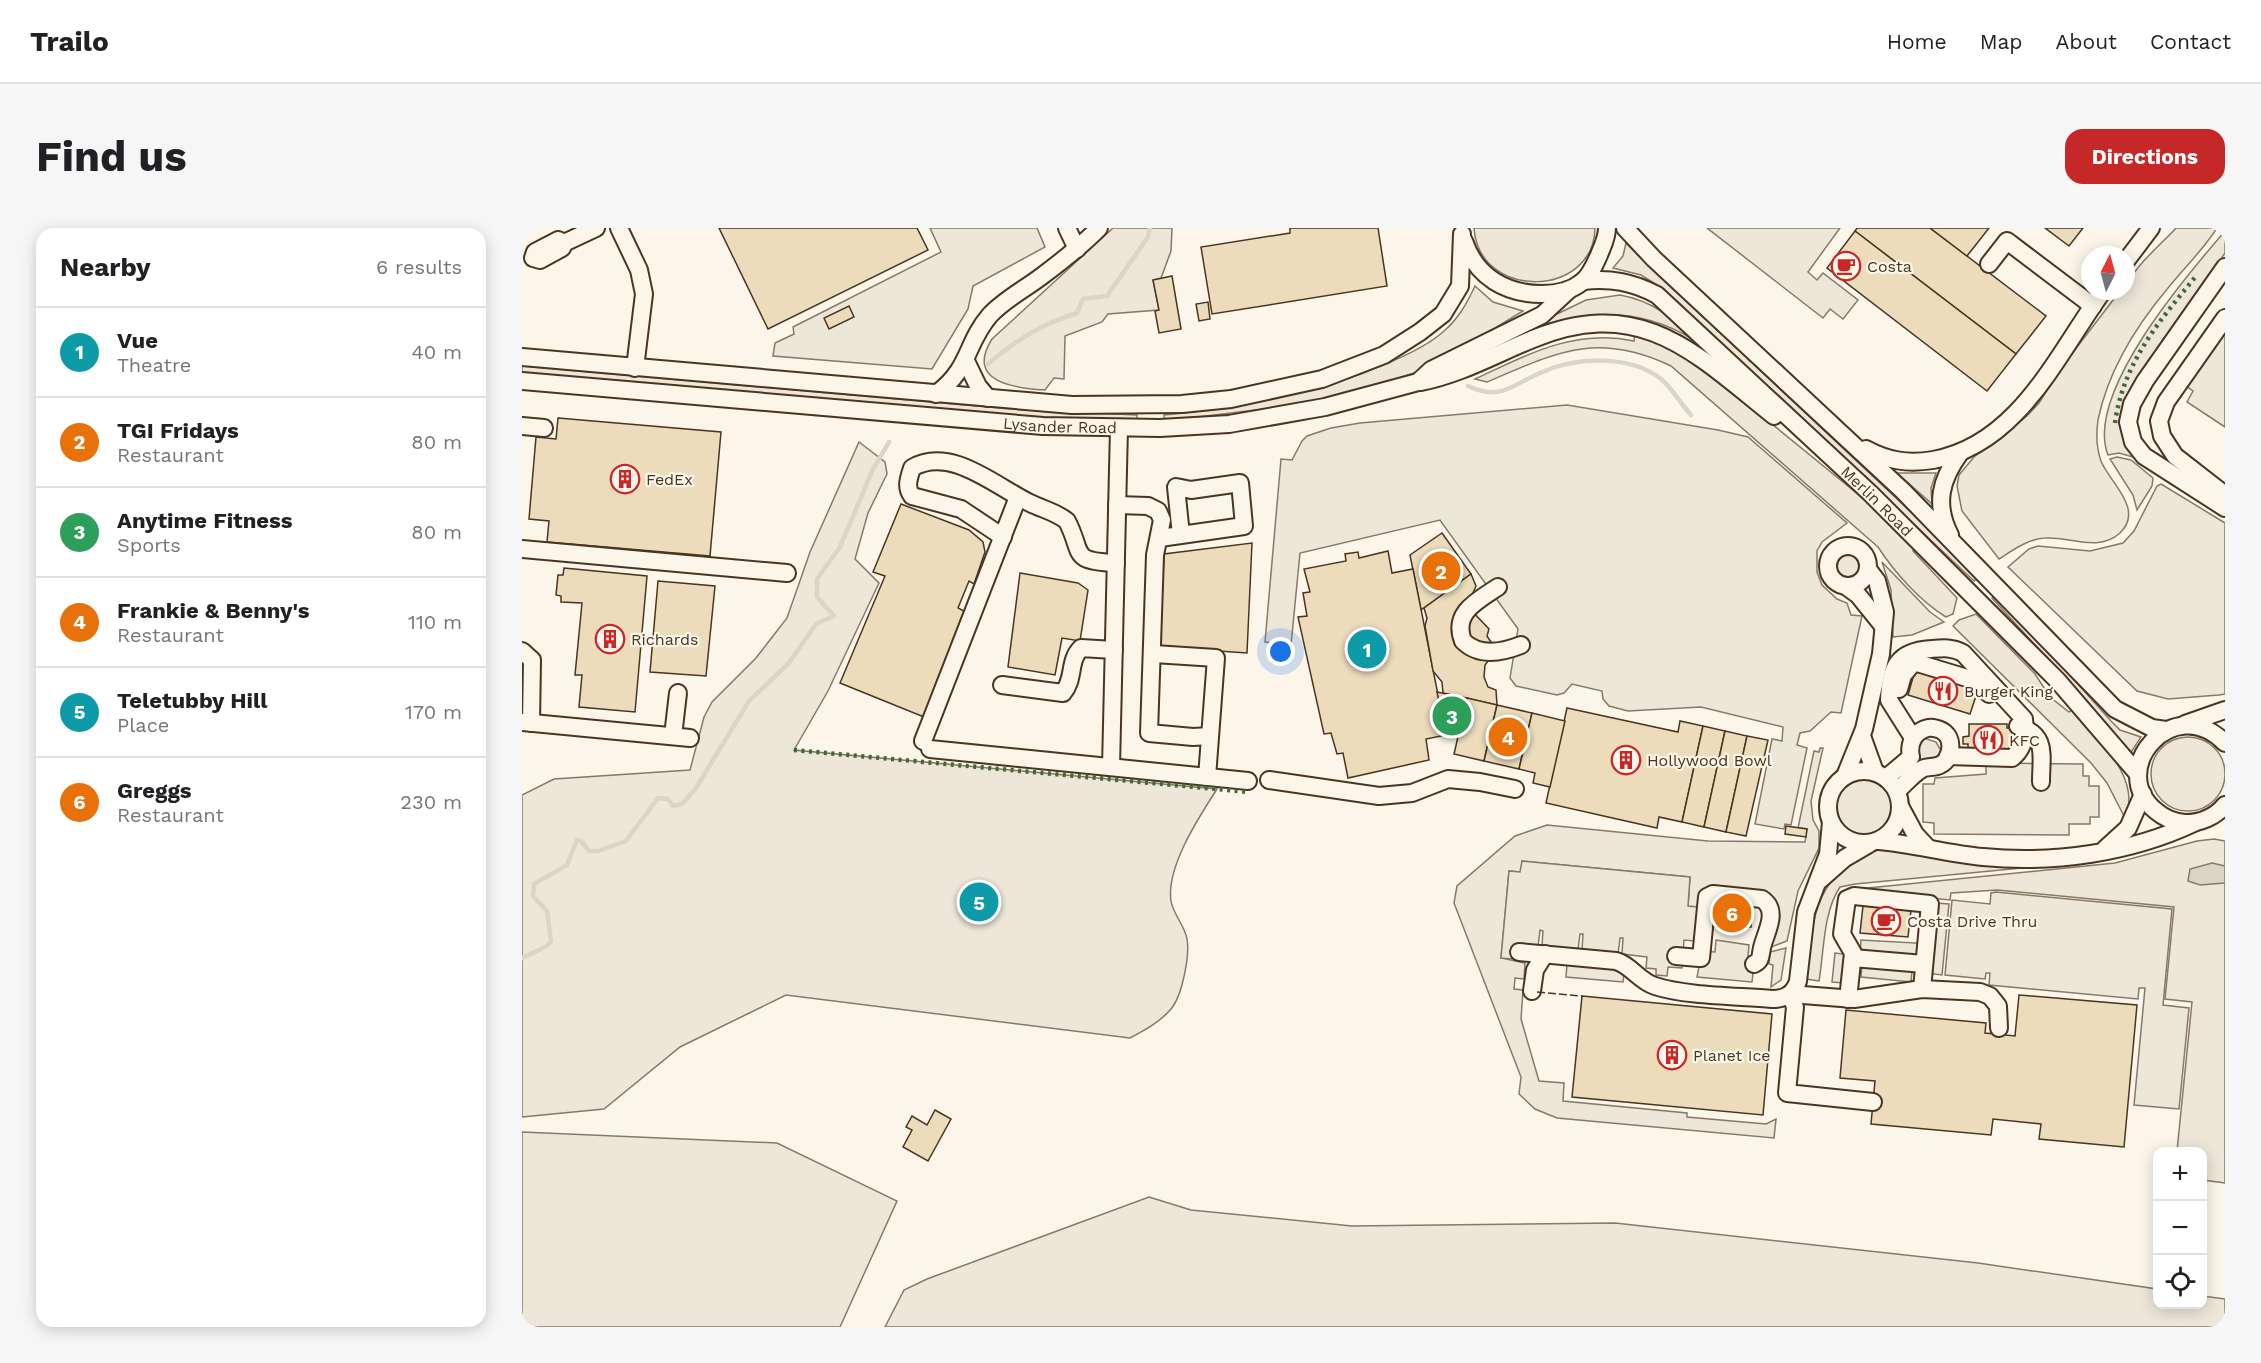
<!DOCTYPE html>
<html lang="en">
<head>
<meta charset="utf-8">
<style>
  :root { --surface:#fff; --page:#f6f6f6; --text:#202124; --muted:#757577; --line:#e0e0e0; --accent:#c62828 }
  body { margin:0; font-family:"Work Sans",sans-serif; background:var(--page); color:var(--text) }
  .controls { position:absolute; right:18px; bottom:18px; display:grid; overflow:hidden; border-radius:12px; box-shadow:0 3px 15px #0003 }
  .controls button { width:54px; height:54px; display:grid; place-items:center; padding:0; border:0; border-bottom:2px solid var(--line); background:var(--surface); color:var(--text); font:30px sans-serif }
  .compass { position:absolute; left:1559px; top:18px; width:54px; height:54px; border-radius:50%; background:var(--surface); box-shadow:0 3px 15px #0003; rotate:6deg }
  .you { position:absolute; left:759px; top:424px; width:21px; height:21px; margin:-15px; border:4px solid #fff; border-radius:50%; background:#1a73e8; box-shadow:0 0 0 9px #1a73e833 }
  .badge { display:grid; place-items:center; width:39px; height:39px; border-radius:50%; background:var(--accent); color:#fff; font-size:20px; font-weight:700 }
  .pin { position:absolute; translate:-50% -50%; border:3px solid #fff; box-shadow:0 2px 6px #0006 }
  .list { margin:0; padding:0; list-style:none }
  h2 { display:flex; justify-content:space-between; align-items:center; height:78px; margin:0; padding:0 24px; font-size:26px }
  h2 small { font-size:20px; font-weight:400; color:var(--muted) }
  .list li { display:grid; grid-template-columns:39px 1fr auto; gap:18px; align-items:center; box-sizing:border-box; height:90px; padding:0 24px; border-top:2px solid var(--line) }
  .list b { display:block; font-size:22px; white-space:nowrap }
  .list p { margin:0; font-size:20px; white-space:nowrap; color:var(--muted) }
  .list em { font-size:20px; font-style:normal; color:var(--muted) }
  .icon { flex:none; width:33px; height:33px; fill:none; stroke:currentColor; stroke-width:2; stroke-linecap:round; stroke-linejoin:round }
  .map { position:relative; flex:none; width:1703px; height:1099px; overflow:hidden; border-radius:18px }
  header { display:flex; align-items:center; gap:36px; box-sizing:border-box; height:84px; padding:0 30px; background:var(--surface); border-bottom:2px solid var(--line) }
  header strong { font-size:28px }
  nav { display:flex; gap:33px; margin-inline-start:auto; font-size:21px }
  .intro { display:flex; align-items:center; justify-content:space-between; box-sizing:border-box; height:144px; padding:0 36px }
  h1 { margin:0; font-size:42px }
  .button { padding:15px 27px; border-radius:18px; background:var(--accent); color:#fff; font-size:21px; font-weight:700 }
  main { display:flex; gap:36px; padding:0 36px }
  aside { flex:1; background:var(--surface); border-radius:18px; box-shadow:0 3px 15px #0003 }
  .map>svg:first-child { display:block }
</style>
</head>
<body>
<header>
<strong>Trailo</strong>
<nav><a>Home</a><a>Map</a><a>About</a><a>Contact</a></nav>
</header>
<div class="intro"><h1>Find us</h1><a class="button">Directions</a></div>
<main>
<aside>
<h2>Nearby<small>6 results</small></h2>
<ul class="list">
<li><span class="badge" style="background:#0f9aa8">1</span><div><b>Vue</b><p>Theatre</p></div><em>40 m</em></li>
<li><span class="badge" style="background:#e8710a">2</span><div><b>TGI Fridays</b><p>Restaurant</p></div><em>80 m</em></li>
<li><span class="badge" style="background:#2e9e5b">3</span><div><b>Anytime Fitness</b><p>Sports</p></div><em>80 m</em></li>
<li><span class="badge" style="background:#e8710a">4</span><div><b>Frankie &amp; Benny's</b><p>Restaurant</p></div><em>110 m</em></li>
<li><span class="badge" style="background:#0f9aa8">5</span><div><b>Teletubby Hill</b><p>Place</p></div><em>170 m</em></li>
<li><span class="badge" style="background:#e8710a">6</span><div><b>Greggs</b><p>Restaurant</p></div><em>230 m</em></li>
</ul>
</aside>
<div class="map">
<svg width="1703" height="1099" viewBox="0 0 1703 1099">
  <rect width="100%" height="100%" fill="#fbf6e9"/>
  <!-- green -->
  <g fill="#ede6d9" stroke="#887966" stroke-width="1.5">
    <path d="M591 0H650L649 23 639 50 631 52 637 82 586 86 580 94 543 108 542 151 532 150 523 162C492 160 443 154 470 111Z"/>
    <path d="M952 0H1073C1072 70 957 73 952 0Z"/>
    <path d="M1654 0H1695C1681 22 1662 40 1646 60 1614 98 1586 143 1576 192 1574 206 1574 219 1579 233 1587 254 1623 281 1598 305 1576 325 1547 308 1523 310 1506 311 1491 322 1477 331L1440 283 1435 258 1437 247 1452 229 1505 188 1517 175 1542 136 1598 63H1604C1604 45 1642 14 1654 0Z"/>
    <path d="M1703 3V25L1620 148 1608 223 1611 229 1597 225 1586 227C1562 166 1665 47 1703 3Z"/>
    <polygon points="1104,15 1125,36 1457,348 1452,353 1142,61 1119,47 1091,40 1101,28"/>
    <path d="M953 58 971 74 1001 83 932 125 892 145 845 161 774 177 643 193 642 187C719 179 795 166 866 135 885 127 907 117 922 103 937 90 945 75 953 58Z"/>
    <path d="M1098 67C1131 73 1150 89 1172 112 1119 79 1063 80 1006 103V100L1064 72Z"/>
    <path d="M1113 104 1158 121 1348 276 1394 319 1391 323 1435 370 1431 386 1424 389C1398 373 1373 345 1356 319L1149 138C1075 103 1035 124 965 154L953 151C1005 127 1053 100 1112 113Z"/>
    <polygon points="0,138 489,181 615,187 615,193 485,188 0,145"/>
    <path d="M337 214 363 234 365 246 346 285 333 331 357 355 306 463 272 522 695 561C677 589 644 639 649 673 651 686 663 698 665 711 668 728 660 768 649 781 638 794 623 802 608 810L264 767 158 819 82 881 0 889V567L32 551 168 542 182 489 190 474 234 430 265 390 288 324Z"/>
    <polygon points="1595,229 1609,232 1631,250 1630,258 1615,282 1611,267 1588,231"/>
    <polygon points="1375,245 1414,245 1409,260 1410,276"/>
    <polygon points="1639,256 1703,295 1703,466 1697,467 1646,471 1615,463 1486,339 1507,321 1516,318 1568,323 1601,315 1612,303 1635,258"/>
    <circle cx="1325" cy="338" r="13"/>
    <polygon points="1360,334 1408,384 1422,394 1390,407 1371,409 1369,362"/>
    <polygon points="1475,366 1589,493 1598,502 1619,509 1608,526 1567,476 1470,370"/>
    <path d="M1454 386 1513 446 1528 469 1547 484 1551 481C1574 510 1621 550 1603 590L1585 555 1569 535 1431 398 1437 392Z"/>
    <circle cx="1666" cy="546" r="37"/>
    <polygon points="1298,520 1301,520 1289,573 1291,592 1297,603 1297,620 1276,663 1265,713 1249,719 1252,685 1194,661 1176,710 1166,678 1168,649 1000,633 999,644 987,643 979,730 1003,735 1002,751 993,750 992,761 1001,762 999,791 1017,853 1042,855 1041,873 1165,885 1165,889 1244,896 1254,891 1252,910 1035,890 1013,881 997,866 999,849 932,675 935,658 993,608 1025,597 1186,613 1283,614 1285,601 1276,600 1292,523 1297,524"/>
    <circle cx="1342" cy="579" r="27"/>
    <polygon points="1692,611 1703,613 1703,955 1681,952 1680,924 1655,923 1670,774 1643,771 1652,679 1475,662 1429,665 1428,672 1326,662 1593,635 1675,613"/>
    <path d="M1363 620 1500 640 1333 656 1318 659C1301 684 1302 724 1297 753L1284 751C1289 690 1295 637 1363 620Z"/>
    <polygon points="1264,720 1259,752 1249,759 1251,737 1247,736 1248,724"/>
    <polygon points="0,904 255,915 375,973 318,1099 0,1099"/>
    <polygon points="627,969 669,982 830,998 1093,995 1456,1035 1635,1061 1636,1076 1680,1076 1681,1068 1703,1071 1703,1099 363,1099 382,1062 405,1051"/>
  </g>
  <!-- parking -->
  <g fill="#ede7d9" stroke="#887966" stroke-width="1.5">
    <polygon points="408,0 515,0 523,19 451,58 446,81 410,141 251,128 253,115 272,106 271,99 419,24"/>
    <polygon points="1185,0 1318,0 1286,44 1295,52 1301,45 1336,72 1321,91 1308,81 1301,90"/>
    <polygon points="1703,100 1703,199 1665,174 1671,163 1664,158"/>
    <polygon points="1045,177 1196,202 1226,209 1325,295 1300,314 1295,323 1295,344 1300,357 1315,371 1325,375 1329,387 1340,388 1319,485 1309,484 1288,503 1278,505 1275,517 1285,520 1269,597 1263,596 1262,601 1233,596 1250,511 1260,513 1261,499 1179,479 1106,483 1087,478 1081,471 1080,463 1050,456 1042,465 1035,467 994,458 988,450 996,401 918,292 778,325 769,417 743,414 759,231 770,232 780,213 785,208 809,200 838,195"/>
    <polygon points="1402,510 1414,514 1421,526 1415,544 1403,549 1396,549 1383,523"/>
    <polygon points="1464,535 1561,536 1561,548 1567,548 1567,558 1577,558 1577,589 1568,589 1568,596 1547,596 1547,607 1412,606 1412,595 1401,594 1401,556 1412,556 1413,550 1464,546"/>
    <polygon points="1000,633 1168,649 1166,678 1176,679 1173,713 1162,712 1160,740 1146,739 1145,748 1134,747 1134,741 1124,740 1125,729 1100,726 1101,710 1098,710 1096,726 1060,722 1061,706 1058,706 1056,722 1020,718 1021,703 1018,702 1016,718 992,716 990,731 979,730 987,643 998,644"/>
    <polygon points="1474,664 1650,681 1641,777 1667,780 1657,881 1612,877 1623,760 1617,760 1616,771 1467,757 1468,745 1464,745 1463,751 1423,747 1430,672 1468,676 1469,665"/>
    <polygon points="1414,675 1427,676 1420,747 1390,743 1389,754 1339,749 1340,738 1335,756 1310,754 1313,725 1338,728 1339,712 1411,716"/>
    <polygon points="1194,712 1227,717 1226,728 1233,728 1230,754 1175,749 1180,723 1193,724"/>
    <polygon points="1045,736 1091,740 1102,746 1101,754 1044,749"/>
  </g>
  <!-- water -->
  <polygon fill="#dcd4c6" stroke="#887966" stroke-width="1.5" points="1690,635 1703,638 1703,655 1678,657 1666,653 1668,641"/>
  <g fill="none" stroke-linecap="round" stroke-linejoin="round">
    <!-- stream -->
    <g stroke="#dcd4c6" stroke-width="4.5">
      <path d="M466 136C494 112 520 96 555 85L561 71 585 68 626 9 628 0"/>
      <path d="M946 158C979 173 988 158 1018 145 1053 129 1107 126 1139 151 1150 160 1159 176 1169 187"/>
      <polyline points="0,730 25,718 29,713 25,683 11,668 12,656 45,637 55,612 59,613 67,623 76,623 104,613 136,570 146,571 151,578 160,576 174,560 227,473 266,436 294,396 312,388 295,369 295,351 318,319 351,241 367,214"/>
    </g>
  </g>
  <!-- building -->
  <g fill="#ecdcbc" stroke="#4a3520" stroke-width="1.5">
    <polygon points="197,0 395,0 406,22 246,101"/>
    <polygon points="768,0 856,0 865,58 690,86 679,19 768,5"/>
    <polygon points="1335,0 1408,0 1524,88 1494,126 1333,3"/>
    <polygon points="1408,0 1467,0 1445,28"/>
    <polygon points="1523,0 1561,0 1547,18"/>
    <polygon points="1333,3 1494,126 1465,163 1305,40"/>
    <polygon points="650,48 659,101 637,105 633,83 637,82 631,52"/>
    <polygon points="686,74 688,91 677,93 674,76"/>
    <polygon points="327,78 332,89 307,101 302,90"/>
    <polygon points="36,190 199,204 188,328 25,314 27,293 7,291 14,209 34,211"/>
    <polygon points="379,276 447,302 461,314 463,324 452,356 447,353 436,380 444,384 402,489 318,455 363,348 351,344"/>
    <polygon points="920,305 949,346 899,382 888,327"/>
    <polygon points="730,315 725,425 638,419 642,326"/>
    <polygon points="866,323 870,345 891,341 924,507 904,511 907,532 826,550 821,525 815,526 809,505 802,506 776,389 785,388 781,365 788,364 782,341 824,333 823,326 836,324 837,330"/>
    <polygon points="42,340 125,348 113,484 57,479 60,447 53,447 60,375 39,374 39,368 34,367 36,347 41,347"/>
    <polygon points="498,345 556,355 566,362 558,413 540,410 533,447 486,439"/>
    <polygon points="949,346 954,358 947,374 950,383 967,401 965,408 971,417 965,428 967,432 963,437 962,449 966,459 974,462 975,477 921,465 920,454 911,443 903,398 905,390 902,380"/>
    <polygon points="136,353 193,358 184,448 128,444"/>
    <polygon points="1394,439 1457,459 1448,486 1386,467"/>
    <polygon points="915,464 945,470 936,508 924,507"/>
    <polygon points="945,470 975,477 962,533 932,526"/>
    <polygon points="975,477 1010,485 997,541 962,533"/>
    <polygon points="1045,480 1156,504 1158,493 1181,498 1160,594 1137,589 1135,600 1024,575"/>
    <polygon points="1010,485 1043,493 1028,559 1011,555 1013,545 997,541"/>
    <polygon points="1447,496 1485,496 1485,500 1491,500 1491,527 1446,527 1446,516 1441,516 1441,509 1447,508"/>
    <polygon points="1181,498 1203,503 1182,599 1160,594"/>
    <polygon points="1203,503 1225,508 1204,604 1182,599"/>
    <polygon points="1225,508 1246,512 1224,608 1204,604"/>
    <polygon points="1264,598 1285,601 1284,609 1263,606"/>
    <polygon points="1189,671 1231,676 1229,699 1186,697"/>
    <polygon points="1347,674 1357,675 1357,679 1389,682 1386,709 1338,705 1341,678 1347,678"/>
    <polygon points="1497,767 1615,777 1602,919 1517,911 1519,896 1471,891 1469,907 1349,896 1353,853 1318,850 1324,782 1464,795 1463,805 1493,808"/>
    <polygon points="1060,768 1250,786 1241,887 1050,869"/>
    <polygon points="413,882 429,891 406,933 381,919 390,902 384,899 390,888 405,897"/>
  </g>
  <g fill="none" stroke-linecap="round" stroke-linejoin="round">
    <!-- minor casing -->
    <g stroke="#4a3520" stroke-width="20">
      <g id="minor">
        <polyline points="97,0 117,42 122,66 113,140"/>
        <polyline points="545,0 555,21"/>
        <polyline points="1103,0 1132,31 1381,263 1593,481 1630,500 1644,502"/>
        <path d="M942 13C954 49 984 66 1020 66 1034 66 1049 63 1060 54 1068 48 1073 36 1077 27 1081 17 1085 10 1085 0"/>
        <polyline points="42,15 36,12 13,24 11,30 18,32 40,20 42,15 74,0"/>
        <polyline points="1604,33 1629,0"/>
        <polyline points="1467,36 1485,13 1571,78"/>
        <polyline points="1703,39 1623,153 1610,176 1606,194 1611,214 1622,228 1703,280"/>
        <path id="s1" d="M1061 53C1089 50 1111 54 1135 67L1348 265 1536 453 1616 546"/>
        <polyline points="1703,90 1644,174 1637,193 1640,208 1653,228 1703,267"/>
        <polyline points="0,129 550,177 660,176 709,171 800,151 862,127 898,104 921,86 938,58 940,6"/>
        <polyline points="444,133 456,158 466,170"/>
        <path id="s2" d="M0 153 521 198 638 200 707 196 803 179 896 154 909 142 1020 87 1047 62"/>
        <path d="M899 154C939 146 974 126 1011 111 1119 67 1172 124 1252 188"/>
        <path d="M414 166C449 140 443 116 468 87 483 71 503 61 520 48 540 33 559 18 577 0"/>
        <polyline points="0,198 22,200"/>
        <path d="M1344 221C1366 233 1386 236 1411 232 1496 217 1535 127 1581 63"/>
        <polyline points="595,277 626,278 636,283 640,292 633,327 627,505 671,509 688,508"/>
        <path d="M1428 307C1412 276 1419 251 1438 225"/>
        <path d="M481 309 439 281 390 268C383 259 387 250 390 240 429 217 474 259 508 275 520 281 534 284 545 293 562 326 547 333 594 335"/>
        <polyline points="638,310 722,298 718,255 669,262 654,259 659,307"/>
        <circle cx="1326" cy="338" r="20"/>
        <polyline points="0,321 265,345"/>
        <path d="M976 359C955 373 930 385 941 413 957 429 979 425 999 417"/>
        <polyline points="1325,359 1336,367 1361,398"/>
        <polyline points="0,423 10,432 9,495"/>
        <polyline points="632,426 694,430 685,549"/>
        <path d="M480 457 541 465C553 451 546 433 559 420L592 422"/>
        <polyline points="1377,461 1381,447 1392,434 1455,453 1467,466"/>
        <polyline points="0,494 168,510"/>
        <polyline points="1663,496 1703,482"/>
        <path d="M1496 498C1526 507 1519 527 1519 554"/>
        <polyline points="151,508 156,465"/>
        <polyline points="1340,508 1353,544"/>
        <path d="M1391 510 1367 472C1368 440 1375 423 1409 421 1421 420 1430 419 1441 425L1502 491C1504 506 1502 521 1490 530L1426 528"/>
        <polyline points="401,513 496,269"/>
        <path d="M1703 515C1652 462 1583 542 1634 583 1642 590 1651 594 1663 595 1678 595 1693 589 1703 577"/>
        <polyline points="408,521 726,553"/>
        <polyline points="589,539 597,200"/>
        <circle cx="1342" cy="579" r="36"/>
        <polyline points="1323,548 1342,501 1359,426 1363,384 1355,353 1346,341"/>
        <path d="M1364 550 1389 529C1386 516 1392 503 1406 500 1410 499 1419 501 1423 505 1432 513 1429 532 1418 537 1412 540 1405 538 1400 541 1391 546 1383 556 1375 563"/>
        <polyline points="747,552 857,568 890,565 926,551 958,554 993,561"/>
        <polyline points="1379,580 1393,606 1406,620"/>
        <path d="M1357 613C1392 616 1426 626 1461 629 1532 636 1608 625 1672 595"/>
        <polyline points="1583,621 1606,600 1621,566"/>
        <polyline points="1298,652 1323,630 1347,616"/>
        <path d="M997 724 1094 733C1109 737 1117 753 1133 758 1163 768 1216 768 1250 771 1263 771 1272 766 1276 753L1284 684 1306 626 1309 594"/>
        <polyline points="1154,728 1177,730"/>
        <path d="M1179 730 1185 669 1191 666 1240 671C1258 683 1243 705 1240 720 1238 728 1240 732 1232 736"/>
        <polyline points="1331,730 1402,736"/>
        <polyline points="1010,763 1013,742 1023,726"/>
        <polyline points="1326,771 1331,725 1320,706 1325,671 1332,668 1408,676 1400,761"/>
        <polyline points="1351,874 1265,865 1273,779 1268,766 1332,771 1400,761 1458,764 1468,768 1476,778 1477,800"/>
      </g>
    </g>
    <!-- minor -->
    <use href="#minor" stroke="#fbf6e9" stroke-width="16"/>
    <!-- hedge -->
    <g stroke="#436837" stroke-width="4.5" stroke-dasharray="3 4.5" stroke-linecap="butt">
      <path d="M1593 195C1601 135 1638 92 1675 47"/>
      <polyline points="272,522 727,564"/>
    </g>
    <!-- fence -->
    <polyline stroke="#4a3520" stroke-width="1.5" stroke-dasharray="8 3" stroke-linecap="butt" points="1015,764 1060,768"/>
  </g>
  <!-- icons -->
  <defs>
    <g id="cafe-ring" transform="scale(1.5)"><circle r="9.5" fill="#fbf6e9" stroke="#c62828" stroke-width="1.5"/><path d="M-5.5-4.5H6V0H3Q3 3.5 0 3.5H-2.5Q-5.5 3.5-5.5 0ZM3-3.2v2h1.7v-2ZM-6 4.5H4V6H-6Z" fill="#c62828"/></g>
    <g id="building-ring" transform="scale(1.5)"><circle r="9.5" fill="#fbf6e9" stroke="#c62828" stroke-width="1.5"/><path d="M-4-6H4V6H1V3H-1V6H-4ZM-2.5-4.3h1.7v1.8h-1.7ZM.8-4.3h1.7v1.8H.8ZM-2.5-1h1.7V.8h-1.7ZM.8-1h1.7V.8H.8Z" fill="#c62828"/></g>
    <g id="restaurant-ring" transform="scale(1.5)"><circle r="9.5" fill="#fbf6e9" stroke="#c62828" stroke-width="1.5"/><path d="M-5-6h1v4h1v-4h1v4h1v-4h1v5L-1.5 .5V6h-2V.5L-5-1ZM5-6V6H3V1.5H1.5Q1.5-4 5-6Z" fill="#c62828"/></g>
  </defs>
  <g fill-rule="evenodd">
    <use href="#cafe-ring" x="1324" y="38"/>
    <use href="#building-ring" x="103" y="251"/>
    <use href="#building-ring" x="88" y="411"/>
    <use href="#restaurant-ring" x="1421" y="463"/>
    <use href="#restaurant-ring" x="1466" y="512"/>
    <use href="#building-ring" x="1104" y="532"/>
    <use href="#cafe-ring" x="1364" y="693"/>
    <use href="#building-ring" x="1150" y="827"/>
  </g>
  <g text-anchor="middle" stroke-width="4.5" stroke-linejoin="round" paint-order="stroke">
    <!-- poi labels -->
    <g font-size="16" fill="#4a3520" stroke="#fbf6e9" text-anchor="start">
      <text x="1345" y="44">Costa</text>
      <text x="124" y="257">FedEx</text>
      <text x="109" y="417">Richards</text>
      <text x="1442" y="469">Burger King</text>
      <text x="1487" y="518">KFC</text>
      <text x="1125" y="538">Hollywood Bowl</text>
      <text x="1385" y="699">Costa Drive Thru</text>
      <text x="1171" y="833">Planet Ice</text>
    </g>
    <!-- street labels -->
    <g font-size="16" fill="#4a3520" stroke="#fbf6e9">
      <text dy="6" stroke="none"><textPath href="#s2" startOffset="540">Lysander Road</textPath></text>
      <text dy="6" stroke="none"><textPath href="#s1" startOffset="378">Merlin Road</textPath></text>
    </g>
  </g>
</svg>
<div class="controls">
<button>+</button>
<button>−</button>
<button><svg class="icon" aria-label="locate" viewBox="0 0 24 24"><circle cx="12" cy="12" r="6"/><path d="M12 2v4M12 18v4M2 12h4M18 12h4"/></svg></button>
</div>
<svg class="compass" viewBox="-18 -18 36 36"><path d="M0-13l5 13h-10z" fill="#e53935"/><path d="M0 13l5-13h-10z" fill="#757577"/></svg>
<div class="you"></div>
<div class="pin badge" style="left:845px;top:421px;background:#0f9aa8">1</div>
<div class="pin badge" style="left:919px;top:343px;background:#e8710a">2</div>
<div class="pin badge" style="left:930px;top:488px;background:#2e9e5b">3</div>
<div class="pin badge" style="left:986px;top:509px;background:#e8710a">4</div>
<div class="pin badge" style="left:457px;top:674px;background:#0f9aa8">5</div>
<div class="pin badge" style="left:1210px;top:685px;background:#e8710a">6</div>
</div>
</main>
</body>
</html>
